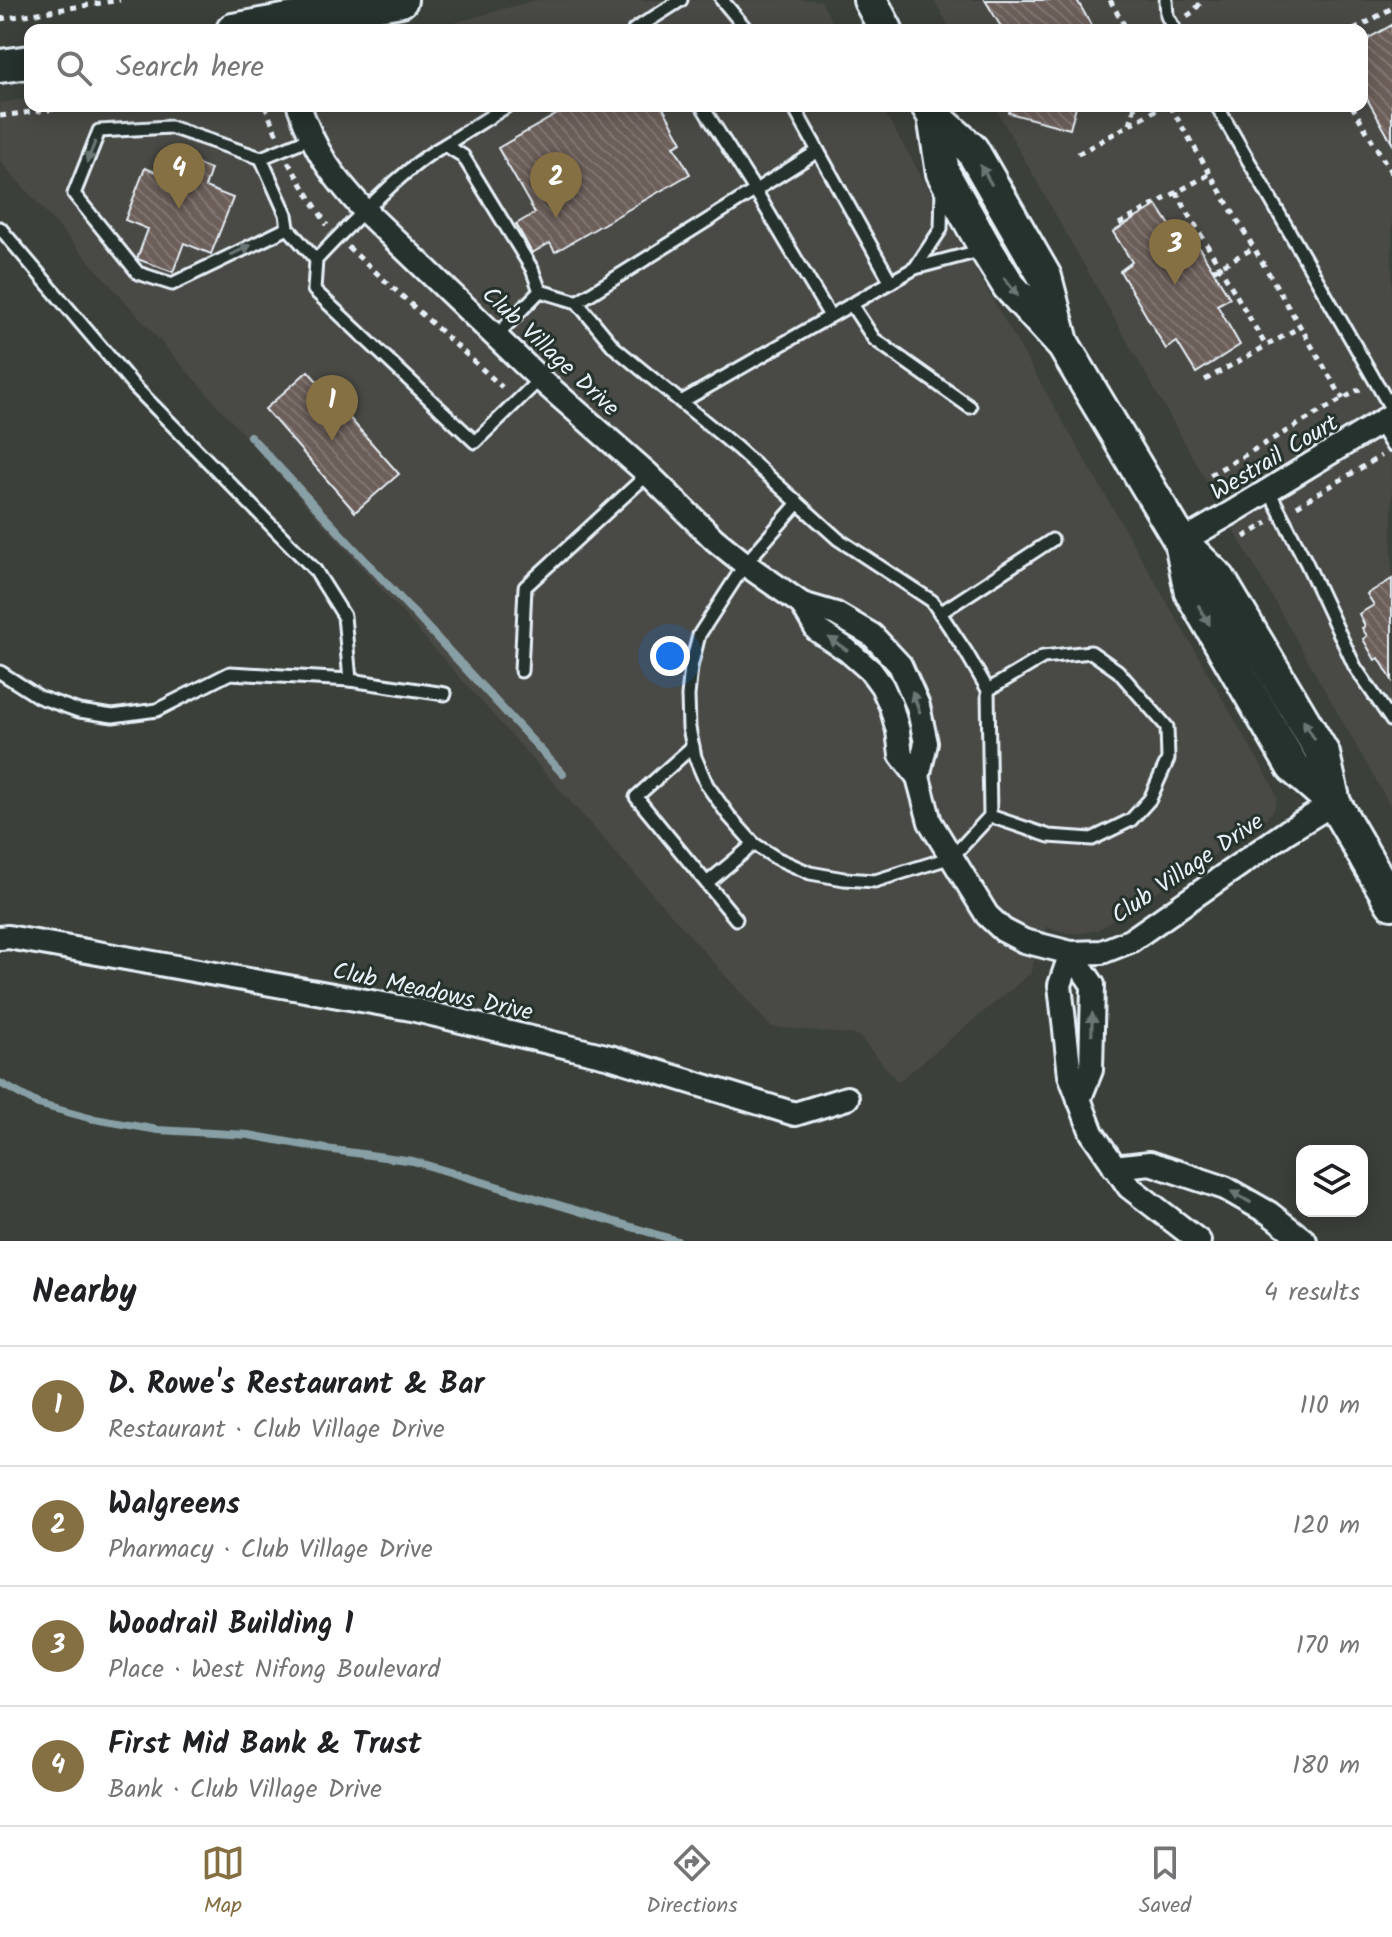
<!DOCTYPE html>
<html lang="en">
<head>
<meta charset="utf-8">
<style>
  :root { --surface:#fff; --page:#f6f6f6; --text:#202124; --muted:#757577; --line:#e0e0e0; --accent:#847042 }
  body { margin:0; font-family:Kalam,sans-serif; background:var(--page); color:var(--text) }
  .controls { position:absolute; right:24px; bottom:24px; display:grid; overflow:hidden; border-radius:16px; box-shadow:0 4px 20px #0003 }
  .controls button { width:72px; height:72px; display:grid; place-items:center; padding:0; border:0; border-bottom:2px solid var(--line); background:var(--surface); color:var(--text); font:40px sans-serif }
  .you { position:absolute; left:670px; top:656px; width:28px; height:28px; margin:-20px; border:6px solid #fff; border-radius:50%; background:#1a73e8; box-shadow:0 0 0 12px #1a73e833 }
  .badge { display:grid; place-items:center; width:52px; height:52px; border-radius:50%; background:var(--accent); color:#fff; font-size:26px; font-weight:700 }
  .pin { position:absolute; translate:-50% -66px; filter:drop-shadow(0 2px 4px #0008) }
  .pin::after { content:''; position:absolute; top:42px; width:28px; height:24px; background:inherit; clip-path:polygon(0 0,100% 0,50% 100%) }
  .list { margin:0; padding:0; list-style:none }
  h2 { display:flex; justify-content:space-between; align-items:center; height:104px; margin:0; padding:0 32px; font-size:34px }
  h2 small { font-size:26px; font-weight:400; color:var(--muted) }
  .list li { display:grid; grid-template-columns:52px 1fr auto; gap:24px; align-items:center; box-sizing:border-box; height:120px; padding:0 32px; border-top:2px solid var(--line) }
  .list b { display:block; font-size:30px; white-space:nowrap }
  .list p { margin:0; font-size:26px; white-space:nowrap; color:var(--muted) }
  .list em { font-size:26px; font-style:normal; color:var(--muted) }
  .icon { flex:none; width:44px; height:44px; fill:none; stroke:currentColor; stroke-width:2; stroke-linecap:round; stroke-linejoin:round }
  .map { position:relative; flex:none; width:1392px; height:1241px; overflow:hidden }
  .search { position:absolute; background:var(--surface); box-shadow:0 4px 20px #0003; left:24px; right:24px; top:24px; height:88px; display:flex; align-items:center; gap:20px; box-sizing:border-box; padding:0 28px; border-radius:16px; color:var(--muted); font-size:30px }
  .sheet { height:584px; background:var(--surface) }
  nav { display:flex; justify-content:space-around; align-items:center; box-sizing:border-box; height:112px; border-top:2px solid var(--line); background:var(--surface); font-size:22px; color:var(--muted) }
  nav a { display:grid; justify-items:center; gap:4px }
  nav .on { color:var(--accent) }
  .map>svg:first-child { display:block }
</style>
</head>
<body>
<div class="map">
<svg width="1392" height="1241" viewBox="0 0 1392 1241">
  <defs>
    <pattern id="building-back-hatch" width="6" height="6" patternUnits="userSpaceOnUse" patternTransform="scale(2)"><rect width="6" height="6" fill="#6c5f5a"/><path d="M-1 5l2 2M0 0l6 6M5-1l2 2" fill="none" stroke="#817672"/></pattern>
  </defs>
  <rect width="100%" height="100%" fill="#3b403a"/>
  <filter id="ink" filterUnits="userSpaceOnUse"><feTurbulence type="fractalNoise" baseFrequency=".0125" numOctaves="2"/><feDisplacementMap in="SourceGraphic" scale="16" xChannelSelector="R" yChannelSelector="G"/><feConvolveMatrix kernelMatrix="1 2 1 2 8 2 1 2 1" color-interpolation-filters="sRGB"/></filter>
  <g filter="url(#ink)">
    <!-- built -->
    <g fill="#4a4944">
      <polygon points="536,0 820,0 837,30 428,30"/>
      <polygon points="934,0 1392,0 1392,809 994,106 1362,106 1362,30 951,30"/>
      <polygon points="30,98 30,106 881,106 1274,788 1277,800 1274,810 1262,823 1098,930 1081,933 1067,933 1046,927 1030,974 898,1082 858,1035 771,1027 0,161 0,103"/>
    </g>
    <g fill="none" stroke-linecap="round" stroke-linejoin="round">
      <!-- stream -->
      <g stroke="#879fa5" stroke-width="8">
        <polyline points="250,436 563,774"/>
        <polyline points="0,1083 38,1104 89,1118 158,1130 249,1135 326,1149 413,1161 678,1241"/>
      </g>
    </g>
    <!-- building -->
    <g fill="url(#building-back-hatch)" stroke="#e8f1f8" stroke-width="2">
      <polygon points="985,0 1077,0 1094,30 1003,30"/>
      <polygon points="1392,25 1392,143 1362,90 1362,59 1369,38"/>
      <polygon points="553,106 662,106 682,142 674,146 690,174 555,252 550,243 532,253 516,224 535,213 498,148 557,114"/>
      <polygon points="1010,106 1076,106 1070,129 1009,113"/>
      <polygon points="179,157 211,169 205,187 233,198 211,254 184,243 173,272 137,259 148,229 125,220 145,168 172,178"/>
      <polygon points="1157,205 1184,247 1195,241 1230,298 1217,305 1240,345 1196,373 1177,342 1166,349 1120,271 1132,262 1113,232"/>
      <polygon points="308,371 399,474 355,512 265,409"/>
      <polygon points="1392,579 1392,680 1379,658 1375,660 1363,639 1367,636 1362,628 1365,626 1359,614 1374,605 1367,594"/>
    </g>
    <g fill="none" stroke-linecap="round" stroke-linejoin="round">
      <!-- lane casing -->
      <g stroke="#e8f1f8" stroke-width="17">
        <g id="lane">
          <polyline points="722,0 747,30"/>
          <polyline points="1166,0 1167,16 1175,30"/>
          <polyline points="634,30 681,0"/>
          <polyline points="702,106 755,190 830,316"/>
          <polyline points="793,106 891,282"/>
          <polyline points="1217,106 1392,410"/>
          <polyline points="445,145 507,106"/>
          <polyline points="261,158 286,214 288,228 172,284 138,273 74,194 99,131 170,127 261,158 310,138"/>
          <polyline points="0,228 135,387 315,570 344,616 350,680"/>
          <polyline points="288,228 316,260"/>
          <polyline points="915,268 941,229 942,189"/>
          <polyline points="540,291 577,302 614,347 737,448 838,539 932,601 966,652 988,690 990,816 952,857 875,881 844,879 810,873 776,858 754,844 729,816 707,785 695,757 689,728 688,696 691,667 699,635 745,564 798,503"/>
          <polyline points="577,302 818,151"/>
          <polyline points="851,304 874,339 970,407"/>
          <path d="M496 336 540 291 532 269 463 156 445 145C426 155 410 169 394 183 367 208 341 233 316 260L314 290 475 442 540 379"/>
          <polyline points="681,402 915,268 983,250"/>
          <polyline points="1379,425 1392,446"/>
          <polyline points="1269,491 1306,562 1355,667 1392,721"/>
          <polyline points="940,613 1052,540"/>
          <polyline points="521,671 525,587 648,474"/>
          <polyline points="0,672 39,697 79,711 113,716 157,710 230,673 350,680 445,694"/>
          <polyline points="988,690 1043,657 1091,652 1118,671 1167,727 1168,759 1150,799 1131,820 1092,839 1049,836 990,816"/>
          <polyline points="693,746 636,797 736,919"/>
          <polyline points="707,883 754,844"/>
        </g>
      </g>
      <!-- street casing -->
      <g stroke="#e8f1f8" stroke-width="28">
        <g id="street">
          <path d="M299 106C315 152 331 174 364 210L540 379 648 474 714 539 745 564 802 604 836 614 872 635 900 665 918 706 926 743 918 777"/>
          <polyline points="1181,542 1231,513 1392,415"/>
          <polyline points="802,604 817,630 847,650 871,671 882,686 891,706 898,731 901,755 918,777 930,822 987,915 1003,930 1024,941 1071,953 1102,952 1130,941 1288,831 1334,803"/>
          <polyline points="0,938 8,937 411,1009 610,1057 795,1114 847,1098"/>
          <polyline points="1071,953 1060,985 1070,1075 1092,1133 1129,1187 1199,1241"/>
          <polyline points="1071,953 1093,985 1091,1070 1079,1100"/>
          <polyline points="1114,1167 1150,1163 1225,1188 1269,1213 1305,1241"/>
        </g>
      </g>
      <!-- secondary casing -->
      <g stroke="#e8f1f8" stroke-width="38">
        <g id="secondary">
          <polyline points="870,0 886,30"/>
          <polyline points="233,30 401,0"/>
          <polyline points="0,66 30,62"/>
          <polyline points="928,106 934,116 943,173 986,249 1009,286 1064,346 1181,542 1219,579 1323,754 1334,803 1392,903"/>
          <polyline points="934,116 972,150 1045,277 1062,342"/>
          <polyline points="1181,542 1191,592 1293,767 1334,803"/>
        </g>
      </g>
      <!-- path -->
      <g stroke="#e8f1f8" stroke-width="5" stroke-dasharray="6 6" stroke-linecap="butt">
        <polyline points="1110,0 1127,30"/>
        <polyline points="1187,16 1193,12 1203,0"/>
        <polyline points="0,19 120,0"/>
        <polyline points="1354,30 1392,8"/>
        <polyline points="265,106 277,135"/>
        <polyline points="1170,106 1343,399"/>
        <polyline points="1352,106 1392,174"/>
        <polyline points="0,116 78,106"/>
        <polyline points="1130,124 1135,106"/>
        <polyline points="1078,154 1163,106"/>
        <polyline points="288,162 327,225"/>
        <polyline points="1176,192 1266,346"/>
        <polyline points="1119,224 1210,174"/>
        <polyline points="348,247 502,387"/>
        <polyline points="1213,270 1254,248"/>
        <polyline points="1205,380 1300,327"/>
        <polyline points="1210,475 1360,389"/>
        <polyline points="1297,506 1381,456"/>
        <polyline points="1244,537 1267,523"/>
      </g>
      <!-- lane -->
      <use href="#lane" stroke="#26332d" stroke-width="11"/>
      <!-- street -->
      <use href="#street" stroke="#26332d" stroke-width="22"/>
      <!-- secondary -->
      <use href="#secondary" stroke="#26332d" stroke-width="32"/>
    </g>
    <!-- one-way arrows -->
    <defs><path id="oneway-solid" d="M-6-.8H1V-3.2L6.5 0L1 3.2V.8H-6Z" transform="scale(2)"/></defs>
    <g fill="#6a7674">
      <use href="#oneway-solid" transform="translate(91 152) rotate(112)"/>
      <use href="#oneway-solid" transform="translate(986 175) rotate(-120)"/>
      <use href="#oneway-solid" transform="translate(241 250) rotate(-26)"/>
      <use href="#oneway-solid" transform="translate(1011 287) rotate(52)"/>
      <use href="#oneway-solid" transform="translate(1204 615) rotate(60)"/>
      <use href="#oneway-solid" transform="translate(838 644) rotate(-145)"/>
      <use href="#oneway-solid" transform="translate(916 702) rotate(-110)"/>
      <use href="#oneway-solid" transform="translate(1309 730) rotate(-121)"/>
      <use href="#oneway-solid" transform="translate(1092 1024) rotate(-89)"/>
      <use href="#oneway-solid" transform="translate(1241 1197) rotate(-150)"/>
    </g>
  </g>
  <g text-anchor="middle" stroke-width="6" stroke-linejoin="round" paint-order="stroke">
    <!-- street labels -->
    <g font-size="24" fill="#e8f1f8" stroke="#26332d">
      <text transform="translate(551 351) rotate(43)" y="8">Club Village Drive</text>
      <text transform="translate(1274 457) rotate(-31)" y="8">Westrail Court</text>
      <text transform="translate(1187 868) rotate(-34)" y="8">Club Village Drive</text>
      <text transform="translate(433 991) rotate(12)" y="8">Club Meadows Drive</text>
    </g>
  </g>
</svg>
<div class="controls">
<button><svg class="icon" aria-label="layers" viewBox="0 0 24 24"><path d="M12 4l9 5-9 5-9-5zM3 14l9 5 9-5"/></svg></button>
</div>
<div class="you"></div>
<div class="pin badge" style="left:332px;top:441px">1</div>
<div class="pin badge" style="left:556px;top:218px">2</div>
<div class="pin badge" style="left:1175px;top:285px">3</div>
<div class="pin badge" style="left:179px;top:209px">4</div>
<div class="search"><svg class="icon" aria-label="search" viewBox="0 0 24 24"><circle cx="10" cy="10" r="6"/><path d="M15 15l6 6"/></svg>Search here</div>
</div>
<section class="sheet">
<h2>Nearby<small>4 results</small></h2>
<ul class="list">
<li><span class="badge">1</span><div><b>D. Rowe's Restaurant &amp; Bar</b><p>Restaurant · Club Village Drive</p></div><em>110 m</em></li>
<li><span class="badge">2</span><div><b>Walgreens</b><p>Pharmacy · Club Village Drive</p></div><em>120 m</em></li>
<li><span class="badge">3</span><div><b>Woodrail Building 1</b><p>Place · West Nifong Boulevard</p></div><em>170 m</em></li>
<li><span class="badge">4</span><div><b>First Mid Bank &amp; Trust</b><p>Bank · Club Village Drive</p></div><em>180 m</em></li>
</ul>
</section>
<nav>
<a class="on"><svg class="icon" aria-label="map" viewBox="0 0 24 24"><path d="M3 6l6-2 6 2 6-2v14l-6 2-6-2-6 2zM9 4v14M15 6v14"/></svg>Map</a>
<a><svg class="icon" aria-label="directions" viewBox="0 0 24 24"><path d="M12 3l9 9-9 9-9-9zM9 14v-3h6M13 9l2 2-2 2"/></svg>Directions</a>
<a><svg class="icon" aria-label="saved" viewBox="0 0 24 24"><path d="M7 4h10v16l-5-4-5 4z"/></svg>Saved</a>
</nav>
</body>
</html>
